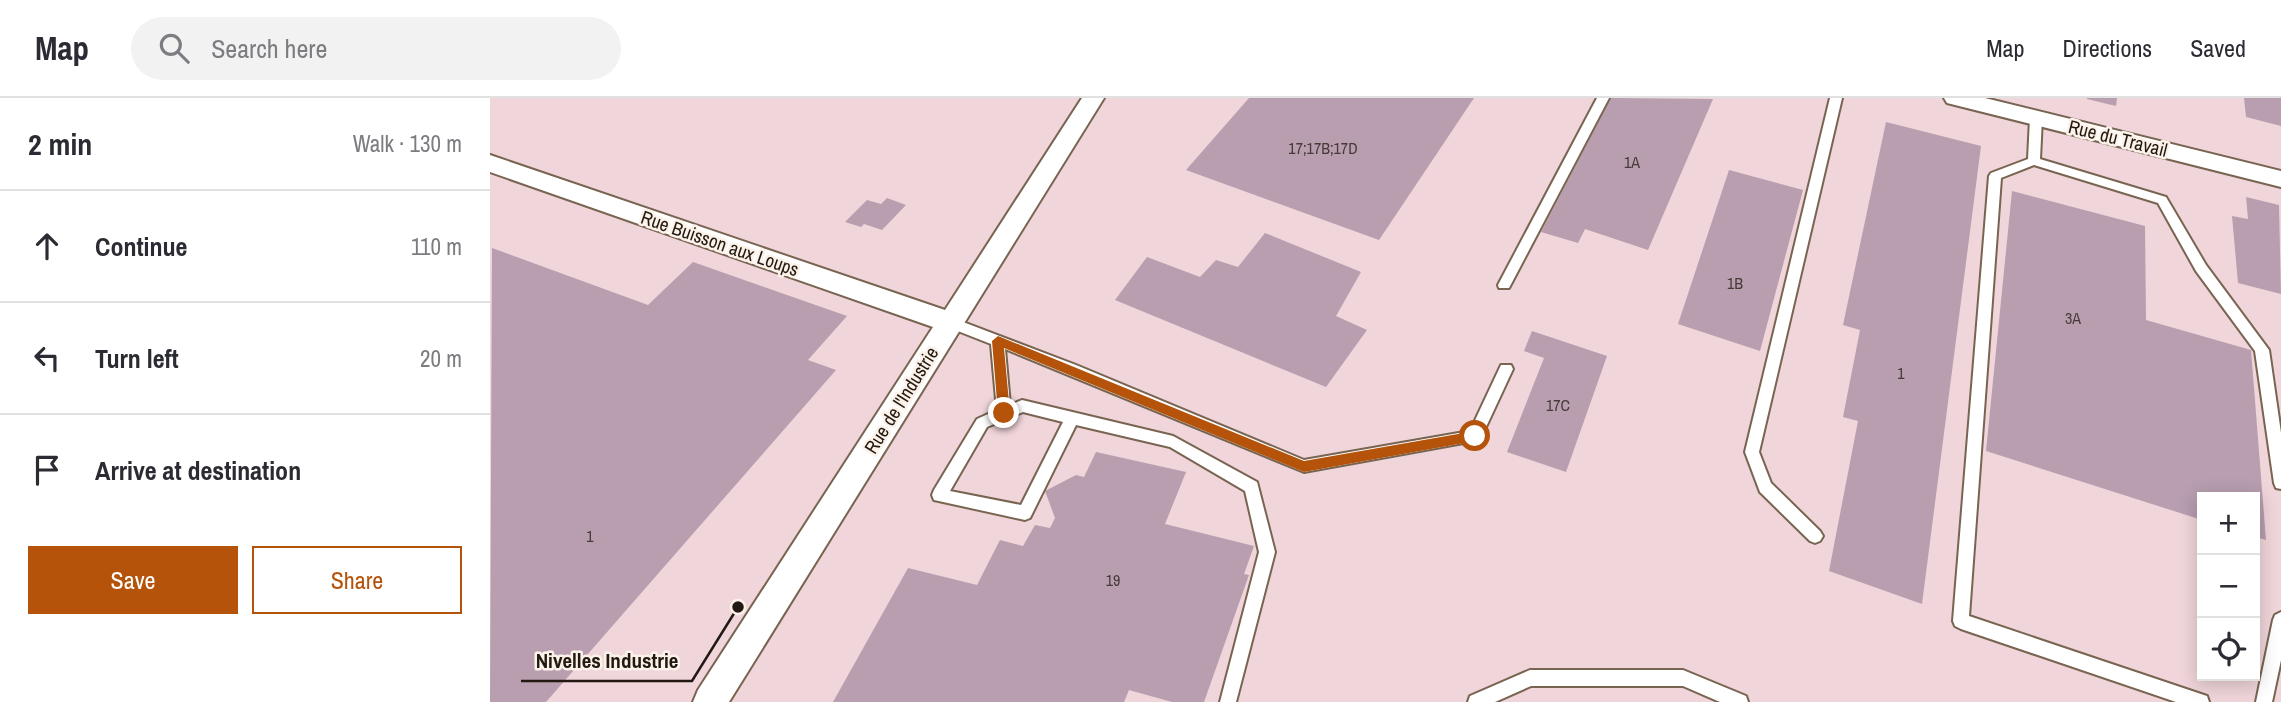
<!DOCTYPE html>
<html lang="en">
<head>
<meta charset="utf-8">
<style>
  :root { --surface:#fff; --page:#f2f2f3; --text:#2b2b33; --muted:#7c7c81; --line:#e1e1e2; --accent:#b45309 }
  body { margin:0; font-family:"Archivo Narrow",sans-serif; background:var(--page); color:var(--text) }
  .controls { position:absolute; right:21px; bottom:21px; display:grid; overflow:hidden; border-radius:0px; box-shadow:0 4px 18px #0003 }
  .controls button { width:63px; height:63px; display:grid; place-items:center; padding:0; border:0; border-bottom:2px solid var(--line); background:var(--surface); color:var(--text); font:35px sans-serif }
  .stop { position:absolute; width:21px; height:21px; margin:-16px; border:5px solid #b45309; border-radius:50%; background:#fff }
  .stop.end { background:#b45309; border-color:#fff; box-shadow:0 2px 7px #0008 }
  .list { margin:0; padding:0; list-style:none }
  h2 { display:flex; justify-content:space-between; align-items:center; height:91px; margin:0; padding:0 28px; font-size:30px }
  h2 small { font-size:23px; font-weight:400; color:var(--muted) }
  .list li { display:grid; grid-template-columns:46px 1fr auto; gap:21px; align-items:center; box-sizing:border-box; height:112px; padding:0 28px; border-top:2px solid var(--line) }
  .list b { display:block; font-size:26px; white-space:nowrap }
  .list em { font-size:23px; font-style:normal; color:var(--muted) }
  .actions { display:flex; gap:14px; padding:21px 28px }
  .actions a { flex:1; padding:16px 0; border:2px solid var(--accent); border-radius:0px; text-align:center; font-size:24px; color:var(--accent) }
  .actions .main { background:var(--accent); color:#fff }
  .icon { flex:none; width:38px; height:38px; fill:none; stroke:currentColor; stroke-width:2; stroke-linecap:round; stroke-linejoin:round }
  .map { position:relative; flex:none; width:1791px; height:604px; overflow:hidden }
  header { display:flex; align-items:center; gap:42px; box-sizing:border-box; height:98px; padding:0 35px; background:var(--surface); border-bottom:2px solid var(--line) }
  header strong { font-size:33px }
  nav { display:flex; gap:38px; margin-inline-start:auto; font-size:24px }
  .search { width:490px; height:63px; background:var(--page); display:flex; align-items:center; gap:18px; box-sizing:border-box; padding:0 24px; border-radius:38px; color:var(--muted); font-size:26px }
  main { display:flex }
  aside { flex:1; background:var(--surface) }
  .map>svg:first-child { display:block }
</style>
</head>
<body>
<header>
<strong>Map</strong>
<div class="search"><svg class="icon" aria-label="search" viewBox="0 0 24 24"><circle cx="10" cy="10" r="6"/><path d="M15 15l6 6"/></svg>Search here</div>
<nav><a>Map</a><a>Directions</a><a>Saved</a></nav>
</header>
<main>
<aside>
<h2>2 min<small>Walk · 130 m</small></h2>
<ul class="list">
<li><svg class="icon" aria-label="ahead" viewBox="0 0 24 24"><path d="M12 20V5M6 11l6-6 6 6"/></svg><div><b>Continue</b></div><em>110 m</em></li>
<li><svg class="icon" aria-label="left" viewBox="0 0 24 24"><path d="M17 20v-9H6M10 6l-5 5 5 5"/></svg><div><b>Turn left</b></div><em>20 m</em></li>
<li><svg class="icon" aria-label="arrive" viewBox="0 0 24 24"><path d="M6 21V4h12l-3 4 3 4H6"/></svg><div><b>Arrive at destination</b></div></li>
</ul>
<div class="actions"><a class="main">Save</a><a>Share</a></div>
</aside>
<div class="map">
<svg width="1791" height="604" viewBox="0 0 1791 604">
  <rect width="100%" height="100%" fill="#fae2cd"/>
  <!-- industrial -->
  <path fill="#f0d5da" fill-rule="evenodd" d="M0 0H1791V604H0ZM1712 399H1765V578H1712Z"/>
  <!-- building -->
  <g fill="#b89eaf">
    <polygon points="759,0 984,0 889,142 696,72"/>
    <polygon points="1121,0 1223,1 1158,152 1095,131 1088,145 1051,134"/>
    <polygon points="1627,0 1626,8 1597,1 1597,0"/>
    <polygon points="1754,0 1791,0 1791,28 1756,19"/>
    <polygon points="1396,24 1491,48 1432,506 1339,473 1368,323 1353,319 1370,232 1353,227"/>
    <polygon points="1239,72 1313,92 1270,253 1188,226"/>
    <polygon points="1522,93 1655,128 1656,222 1761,252 1776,442 1765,439 1765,399 1712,399 1712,422 1496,353"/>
    <polygon points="1756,99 1789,107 1791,196 1748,185 1742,118 1758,121"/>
    <polygon points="397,100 416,107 392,132 374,126 371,129 355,124 377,102 391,106"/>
    <polygon points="775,135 871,174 846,218 877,232 836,289 625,202 657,159 710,179 726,162 748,169"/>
    <polygon points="2,150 158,207 203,164 357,218 318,262 346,272 56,604 0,604"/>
    <polygon points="1042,233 1117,258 1076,374 1017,354 1054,260 1034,253"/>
    <polygon points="606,354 696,374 675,426 764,448 754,476 759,477 714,604 682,604 639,592 634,604 343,604 418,470 487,487 510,442 533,448 545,427 560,430 565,420 555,393 586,377 594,379"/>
  </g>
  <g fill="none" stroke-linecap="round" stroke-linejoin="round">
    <!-- service casing -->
    <g stroke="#786451" stroke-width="4">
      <g id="service">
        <polygon points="1107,0 1119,0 1019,190 1009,190 1008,187"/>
        <polygon points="1340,0 1352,0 1269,354 1281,385 1330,433 1333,438 1330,443 1325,445 1320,443 1270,394 1255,354"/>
        <polygon points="1546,16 1552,20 1550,61 1676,99 1716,167 1779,252 1791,335 1791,391 1786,390 1784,385 1765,253 1706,173 1668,105 1544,67 1511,80 1479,518 1711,596 1717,598 1719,604 1686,604 1471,531 1465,528 1463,523 1499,78 1501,75 1538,61 1540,20"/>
        <path d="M460 219 586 267 814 362 980 333 1011 267H1021L1023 271 990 342 814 374 515 251 520 307 532 302 683 338 767 384 785 454 746 604H730L769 454 755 393 680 349 586 327 540 420 535 422 444 402 442 397 444 392 487 321 507 312 501 246 455 228 453 224ZM533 314 573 324 531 407 460 393 497 329Z"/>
        <polygon points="1791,514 1791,562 1782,604 1766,604 1783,522 1785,517"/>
        <polygon points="1040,572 1193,572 1256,598 1258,604 1230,604 1193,588 1041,588 1005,604 978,604 980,598"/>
      </g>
    </g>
    <!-- minor casing -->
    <g stroke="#786451" stroke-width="4">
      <g id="minor">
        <polygon points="592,0 614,0 239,604 203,604 208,592 443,229 0,74 0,57 455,212"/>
        <polygon points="1454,0 1495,0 1791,73 1791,89 1465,7 1457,5"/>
      </g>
    </g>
    <!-- service -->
    <use href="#service" fill="#fff" fill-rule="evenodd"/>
    <!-- minor -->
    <use href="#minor" fill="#fff" fill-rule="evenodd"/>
  </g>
  <!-- route -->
  <polygon fill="#b45309" points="508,238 814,363 985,333 990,338 985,343 814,374 514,250 520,315 514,320 508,315 502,243"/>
  <g text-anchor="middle" stroke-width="5" stroke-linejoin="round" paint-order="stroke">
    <!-- number labels -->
    <g font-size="16" fill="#473a39">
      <text x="833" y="56">17;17B;17D</text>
      <text x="1142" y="70">1A</text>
      <text x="1245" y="191">1B</text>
      <text x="1583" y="226">3A</text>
      <text x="1411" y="281">1</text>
      <text x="1068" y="313">17C</text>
      <text x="100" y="444">1</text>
      <text x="623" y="488">19</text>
    </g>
    <!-- street labels -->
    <g font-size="19" fill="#211912" stroke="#fcf2ea">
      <text transform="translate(1628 40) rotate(14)" y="7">Rue du Travail</text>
      <text transform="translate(230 145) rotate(19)" y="7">Rue Buisson aux Loups</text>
      <text transform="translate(411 302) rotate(-58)" y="7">Rue de l'Industrie</text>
    </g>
  </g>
  <!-- callouts -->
  <path fill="none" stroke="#211912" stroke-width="2.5" d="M248 509L202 583H31"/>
  <circle fill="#211912" stroke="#fcf2ea" stroke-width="2.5" cx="248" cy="509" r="7"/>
  <g font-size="21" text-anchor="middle" font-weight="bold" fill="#211912" stroke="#fcf2ea" stroke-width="5" stroke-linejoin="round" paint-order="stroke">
    <text x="117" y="570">Nivelles Industrie</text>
  </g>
</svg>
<div class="controls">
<button>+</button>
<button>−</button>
<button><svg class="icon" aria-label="locate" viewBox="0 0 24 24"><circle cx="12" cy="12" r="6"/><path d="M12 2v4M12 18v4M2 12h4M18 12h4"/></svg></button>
</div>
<div class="stop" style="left:985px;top:338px"></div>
<div class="stop end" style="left:514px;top:315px"></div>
</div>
</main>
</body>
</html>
